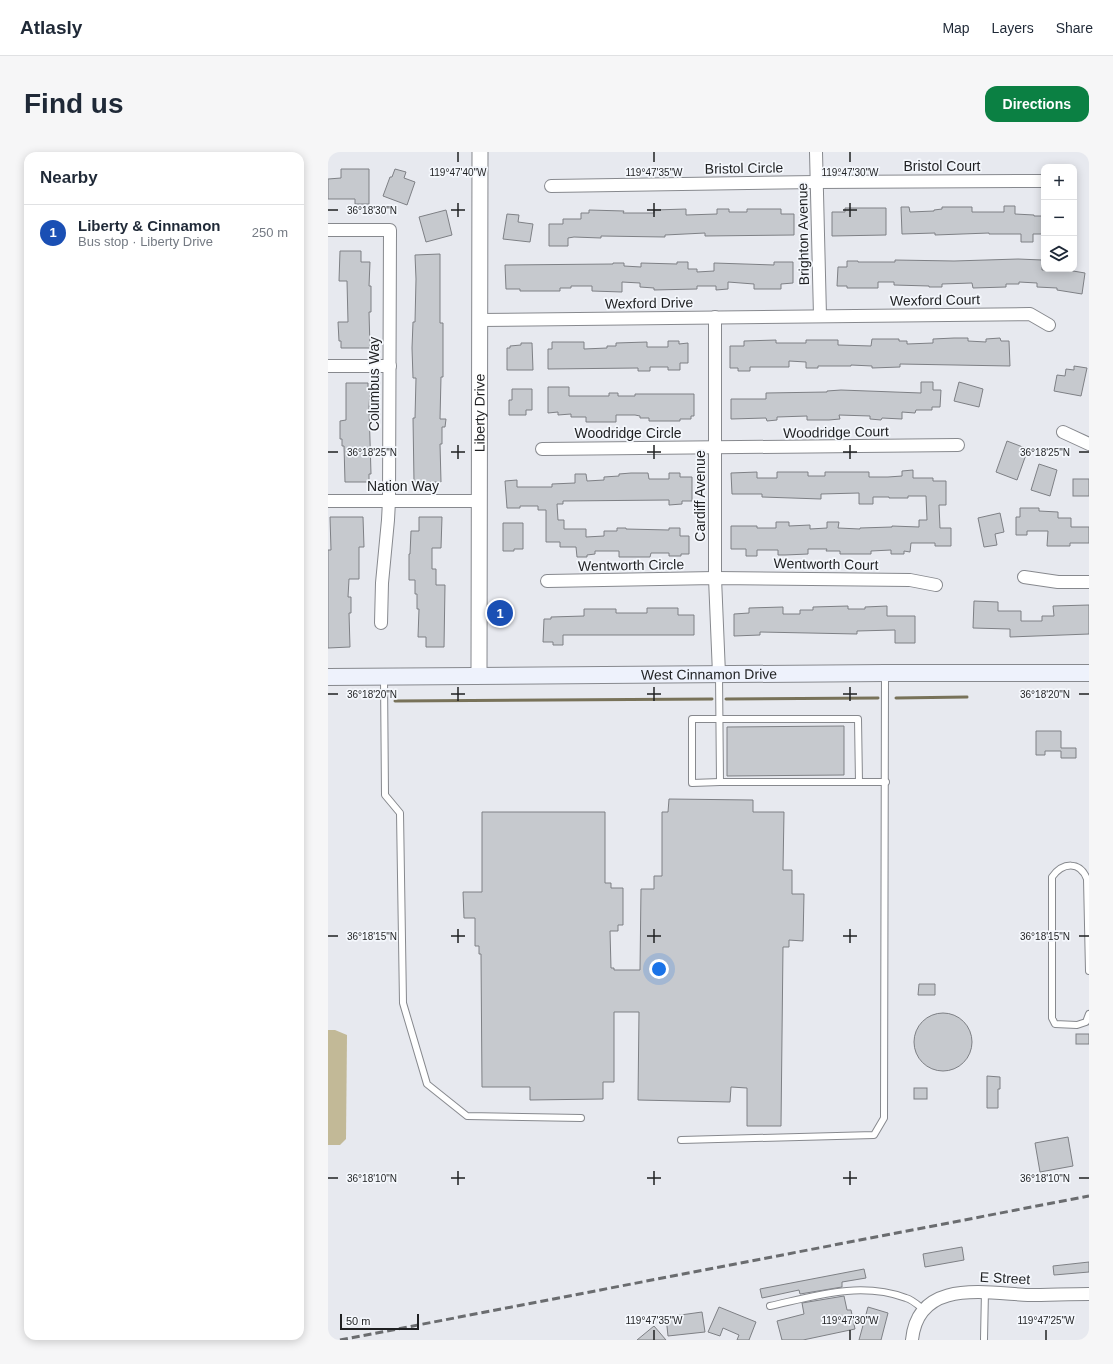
<!DOCTYPE html>
<html lang="en">
<head>
<meta charset="utf-8">
<style>
  :root { --surface:#fff; --page:#f6f6f7; --text:#1f2937; --muted:#747a83; --line:#e0e1e3; --accent:#0b8043 }
  body { margin:0; font-family:Helvetica,sans-serif; background:var(--page); color:var(--text) }
  .controls { position:absolute; right:12px; top:12px; display:grid; overflow:hidden; border-radius:8px; box-shadow:0 2px 10px #0003 }
  .controls button { width:36px; height:36px; display:grid; place-items:center; padding:0; border:0; border-bottom:1px solid var(--line); background:var(--surface); color:var(--text); font:20px sans-serif }
  .scale { position:absolute; left:12px; bottom:10px; width:79px; box-sizing:border-box; padding-left:4px; border:2px solid #1f2022; border-top:0; font-size:11px; line-height:14px; white-space:nowrap; color:#1f2022; -webkit-text-stroke:3px #f4f7fc; paint-order:stroke }
  .you { position:absolute; left:331px; top:817px; width:14px; height:14px; margin:-10px; border:3px solid #fff; border-radius:50%; background:#1a73e8; box-shadow:0 0 0 6px #1a73e833 }
  .badge { display:grid; place-items:center; width:26px; height:26px; border-radius:50%; background:var(--accent); color:#fff; font-size:13px; font-weight:700 }
  .pin { position:absolute; translate:-50% -50%; border:2px solid #fff; box-shadow:0 1px 4px #0006 }
  .list { margin:0; padding:0; list-style:none }
  h2 { display:flex; justify-content:space-between; align-items:center; height:52px; margin:0; padding:0 16px; font-size:17px }
  h2 small { font-size:13px; font-weight:400; color:var(--muted) }
  .list li { display:grid; grid-template-columns:26px 1fr auto; gap:12px; align-items:center; box-sizing:border-box; height:56px; padding:0 16px; border-top:1px solid var(--line) }
  .list b { display:block; font-size:15px; white-space:nowrap }
  .list p { margin:0; font-size:13px; white-space:nowrap; color:var(--muted) }
  .list em { font-size:13px; font-style:normal; color:var(--muted) }
  .icon { flex:none; width:22px; height:22px; fill:none; stroke:currentColor; stroke-width:2; stroke-linecap:round; stroke-linejoin:round }
  .map { position:relative; flex:none; width:761px; height:1188px; overflow:hidden; border-radius:12px }
  header { display:flex; align-items:center; gap:24px; box-sizing:border-box; height:56px; padding:0 20px; background:var(--surface); border-bottom:1px solid var(--line) }
  header strong { font-size:19px }
  nav { display:flex; gap:22px; margin-inline-start:auto; font-size:14px }
  .intro { display:flex; align-items:center; justify-content:space-between; box-sizing:border-box; height:96px; padding:0 24px }
  h1 { margin:0; font-size:28px }
  .button { padding:10px 18px; border-radius:12px; background:var(--accent); color:#fff; font-size:14px; font-weight:700 }
  main { display:flex; gap:24px; padding:0 24px }
  aside { flex:1; background:var(--surface); border-radius:12px; box-shadow:0 2px 10px #0003 }
  .map>svg:first-child { display:block }
</style>
</head>
<body>
<header>
<strong>Atlasly</strong>
<nav><a>Map</a><a>Layers</a><a>Share</a></nav>
</header>
<div class="intro"><h1>Find us</h1><a class="button">Directions</a></div>
<main>
<aside>
<h2>Nearby<small></small></h2>
<ul class="list">
<li><span class="badge" style="background:#1a4fb4">1</span><div><b>Liberty &amp; Cinnamon</b><p>Bus stop · Liberty Drive</p></div><em>250 m</em></li>
</ul>
</aside>
<div class="map">
<svg width="761" height="1188" viewBox="0 0 761 1188">
  <rect width="100%" height="100%" fill="#e7e9ef"/>
  <!-- green -->
  <polygon fill="#c2b997" points="0,878 7,878 19,883 18,987 12,993 0,993"/>
  <g fill="none" stroke-linecap="round" stroke-linejoin="round">
    <!-- stream -->
    <g stroke="#787259" stroke-width="3">
      <polyline points="568,546 639,545"/>
      <polyline points="398,547 550,546"/>
      <polyline points="67,549 384,547"/>
    </g>
  </g>
  <!-- building -->
  <g fill="#c6c9ce" stroke="#7e8085">
    <polygon points="13,17 41,17 41,52 27,52 27,47 0,47 0,27 13,26"/>
    <polygon points="67,17 78,20 76,26 87,30 79,53 55,44 62,25 64,25"/>
    <polygon points="676,54 687,54 687,62 706,63 706,64 714,64 714,82 705,82 705,90 693,90 693,82 661,82 661,81 607,83 607,81 574,82 573,55 581,55 582,60 606,59 606,58 614,57 614,55 644,55 644,60 676,60"/>
    <polygon points="517,56 558,56 558,83 504,84 504,60 517,60"/>
    <polygon points="358,57 358,63 389,62 389,57 401,57 401,60 419,60 419,57 453,57 453,62 466,62 466,83 377,84 377,81 337,83 337,85 273,84 273,86 246,85 240,86 240,94 221,94 221,72 235,72 235,67 253,67 253,61 261,61 261,58 296,59 295,61 326,61 326,58"/>
    <polygon points="118,58 124,83 98,90 91,65"/>
    <polygon points="179,62 191,63 190,70 205,72 202,90 175,87"/>
    <polygon points="12,99 33,99 33,110 42,110 41,134 43,134 43,160 41,160 42,196 13,196 13,189 11,189 10,170 20,170 19,129 11,129"/>
    <polygon points="112,102 112,171 115,171 115,225 113,225 112,267 118,267 117,275 114,275 114,292 112,292 113,330 86,330 85,266 87,266 88,226 85,226 84,196 85,170 87,170 88,127 87,103"/>
    <polygon points="690,107 714,108 714,118 733,117 757,121 754,142 729,138 729,136 709,135 709,131 691,130 691,132 678,132 678,135 645,136 644,131 614,132 614,135 601,135 601,134 566,133 566,130 550,130 550,136 519,136 519,134 509,134 510,115 519,115 519,109 530,109 530,110 567,110 567,108 626,109"/>
    <polygon points="349,110 360,110 360,117 369,117 369,120 386,119 386,111 446,113 446,110 465,110 465,131 453,132 453,137 426,137 426,132 400,130 400,137 388,138 388,134 369,134 369,137 326,138 326,136 312,135 312,131 294,130 294,140 264,139 264,134 243,134 243,136 232,136 232,139 192,139 192,137 178,137 177,113 285,112 285,111 296,111 296,114 313,115 313,111 349,112"/>
    <polygon points="626,186 640,186 640,189 658,190 658,187 672,186 673,189 681,189 682,214 572,212 572,215 544,216 544,214 523,213 523,214 490,214 490,216 478,216 478,210 461,209 461,215 422,215 422,219 410,219 410,216 402,216 402,194 416,194 416,189 448,188 448,191 478,191 478,188 510,188 510,193 543,194 544,187 571,187 571,189 579,189 579,192 605,191 605,187"/>
    <polygon points="340,189 351,189 351,192 360,191 360,211 352,211 352,218 340,218 340,215 322,215 322,219 310,219 310,216 220,217 220,197 224,197 224,190 256,190 256,197 279,196 279,194 288,194 288,191 319,190 319,195 340,195"/>
    <polygon points="193,191 204,191 205,218 179,218 179,196 182,196 182,194 193,193"/>
    <polygon points="746,214 759,216 753,244 726,239 729,223 737,224 738,217 746,218"/>
    <polygon points="593,230 605,230 605,238 613,238 612,255 604,255 604,258 588,258 587,261 574,260 574,267 554,266 553,268 542,267 542,264 511,263 512,267 501,268 479,268 479,264 449,265 449,268 439,269 438,266 403,267 403,247 438,247 438,241 499,240 499,239 513,238 593,241"/>
    <polygon points="631,230 655,237 651,255 626,249"/>
    <polygon points="18,231 40,231 40,239 42,239 41,255 43,322 41,322 41,330 17,330 16,294 14,294 14,287 12,287 12,269 18,268"/>
    <polygon points="220,235 241,235 241,244 281,244 281,241 290,241 290,244 307,244 307,242 366,242 366,264 363,264 363,267 352,267 352,269 321,269 321,266 312,266 312,264 307,263 288,263 288,270 258,270 258,265 243,265 243,262 230,263 230,260 220,261"/>
    <polygon points="184,237 204,237 204,258 198,258 198,263 181,263 181,248 184,248"/>
    <polygon points="679,289 700,297 689,328 668,320"/>
    <polygon points="711,312 729,318 722,344 703,338"/>
    <polygon points="585,318 585,326 605,326 605,329 618,329 618,353 611,353 612,376 623,376 623,394 607,394 607,391 583,391 582,400 576,399 576,402 563,402 563,398 543,399 543,402 512,402 512,399 498,399 499,397 480,397 480,402 457,403 450,403 450,398 429,398 429,404 418,404 418,397 403,397 403,374 429,374 429,376 448,376 448,370 461,370 461,374 482,373 482,377 499,376 499,370 511,370 510,376 532,377 532,376 564,375 564,374 591,375 591,368 599,368 598,344 580,344 580,346 561,346 561,345 545,345 545,352 531,352 531,341 493,342 493,347 434,345 434,342 404,342 403,321 429,320 429,326 449,326 449,320 480,320 480,324 497,324 497,320 541,320 541,325 560,325 574,324 574,319"/>
    <polygon points="303,321 320,321 321,327 341,327 341,321 352,321 352,325 364,325 364,349 354,349 354,352 341,353 341,348 235,349 235,352 229,352 230,368 236,368 236,377 258,377 258,385 276,384 276,379 289,379 289,376 298,376 298,377 341,378 341,376 352,376 352,384 361,384 361,402 353,402 353,404 341,404 341,401 323,401 322,405 291,405 291,399 267,399 267,402 259,403 259,405 249,405 248,395 232,395 232,390 218,390 218,358 210,358 210,354 192,354 192,356 179,356 177,329 189,328 189,335 224,335 224,332 247,331 247,322 258,322 259,329 276,328 276,325 291,324 291,322"/>
    <rect x="745" y="327" width="16" height="17"/>
    <polygon points="692,356 711,356 711,359 730,360 730,366 743,366 743,375 761,375 761,391 742,391 742,394 719,394 720,379 699,379 699,383 688,383 688,365 692,365"/>
    <polygon points="672,361 676,380 667,382 669,393 656,395 650,366"/>
    <polygon points="2,365 35,365 36,395 31,395 31,427 21,427 20,445 23,445 23,461 21,461 22,495 0,496 0,398 3,398"/>
    <polygon points="91,365 114,365 113,396 104,396 104,417 108,417 108,433 117,433 116,495 98,495 98,485 90,485 91,457 89,457 89,442 87,442 87,428 81,428 81,402 82,402 83,379 91,379"/>
    <polygon points="175,371 195,371 195,397 186,397 186,399 175,399"/>
    <polygon points="646,449 670,450 670,459 693,459 693,469 714,469 714,464 726,464 725,454 761,453 761,482 682,485 682,477 645,476"/>
    <polygon points="520,454 520,457 537,457 537,455 559,454 559,464 587,464 587,491 567,491 567,478 529,479 529,482 432,480 432,483 406,484 406,462 421,461 421,456 455,455 455,462 472,462 472,458 485,458 485,455"/>
    <polygon points="319,456 350,456 350,463 366,463 366,483 235,483 235,493 225,493 225,490 215,490 216,467 223,467 223,465 256,464 256,457 288,457 288,461 319,461"/>
    <polygon points="516,574 516,623 399,624 399,575"/>
    <polygon points="708,579 733,579 733,596 748,596 748,606 733,606 733,599 717,599 717,603 708,603"/>
    <polygon points="341,647 425,648 425,660 456,660 455,718 464,718 464,742 476,742 475,789 461,788 461,795 455,795 453,974 419,974 419,936 403,935 402,950 310,948 311,860 286,860 286,930 275,930 275,947 202,948 202,935 154,935 153,802 151,802 151,794 147,794 147,766 136,766 135,740 154,740 154,660 277,660 277,731 283,731 283,736 295,736 295,773 290,773 290,779 282,779 283,816 286,816 286,818 312,818 313,737 326,737 326,724 334,724 334,660 340,660"/>
    <polygon points="591,832 607,832 607,843 590,843"/>
    <circle cx="615" cy="890" r="29"/>
    <rect x="748" y="882" width="13" height="10"/>
    <polygon points="659,924 672,925 672,937 670,937 670,956 659,956"/>
    <rect x="586" y="936" width="13" height="11"/>
    <polygon points="740,985 745,1014 712,1020 707,991"/>
    <polygon points="634,1095 636,1108 597,1115 595,1102"/>
    <polygon points="761,1110 761,1120 726,1123 725,1114"/>
    <polygon points="536,1117 538,1126 514,1130 514,1135 472,1142 471,1138 434,1146 432,1137"/>
    <polygon points="516,1144 519,1158 523,1158 527,1177 475,1188 454,1188 449,1169 476,1162 474,1151"/>
    <polygon points="391,1155 428,1170 421,1188 409,1188 411,1183 395,1176 392,1184 380,1180"/>
    <polygon points="540,1155 560,1161 553,1188 531,1188"/>
    <polygon points="374,1160 377,1180 340,1184 338,1165"/>
    <polygon points="326,1174 338,1188 309,1188"/>
  </g>
  <g fill="none" stroke-linecap="round" stroke-linejoin="round">
    <!-- service casing -->
    <g stroke="#87898e" stroke-width="8">
      <g id="service">
        <polyline points="391,523 392,630 558,630"/>
        <polyline points="56,526 57,643 72,661 75,851 99,932 139,964 253,966"/>
        <polyline points="392,630 364,631 364,567 530,567 531,630"/>
        <path d="M761 819 759 727C752 709 735 710 724 725V866L727 872 749 873 758 870 761 862"/>
        <polyline points="353,988 546,983 556,966 557,522"/>
        <path d="M442 1154C487 1144 532 1129 578 1146 585 1148 591 1154 596 1158"/>
        <polyline points="656,1187 657,1139"/>
      </g>
    </g>
    <!-- minor casing -->
    <g stroke="#87898e" stroke-width="14">
      <g id="minor">
        <polyline points="488,0 492,164"/>
        <polyline points="223,34 489,30 716,29"/>
        <polyline points="0,78 62,78 61,349 60,368 54,431 53,471"/>
        <polyline points="387,165 387,426 391,522"/>
        <polyline points="151,168 702,162 721,173"/>
        <polyline points="0,214 62,214"/>
        <polyline points="735,280 761,292"/>
        <polyline points="214,297 630,293"/>
        <polyline points="0,349 151,349"/>
        <polyline points="696,425 730,430 761,430"/>
        <polyline points="219,429 387,426 582,428 608,433"/>
        <path d="M584 1188C590 1126 658 1141 700 1143 720 1143 741 1142 761 1142"/>
      </g>
    </g>
    <!-- tertiary casing -->
    <g stroke="#87898e" stroke-width="17">
      <g id="tertiary">
        <path id="s1" d="M151 523 152 0"/>
      </g>
    </g>
    <!-- secondary casing -->
    <g stroke="#87898e" stroke-width="18">
      <g id="secondary">
        <path id="s2" d="M0 525 557 521H761"/>
      </g>
    </g>
    <!-- service -->
    <use href="#service" stroke="#fff" stroke-width="6"/>
    <!-- minor -->
    <use href="#minor" stroke="#fff" stroke-width="12"/>
    <!-- tertiary -->
    <use href="#tertiary" stroke="#fff" stroke-width="15"/>
    <!-- secondary -->
    <use href="#secondary" stroke="#eef2fc" stroke-width="16"/>
    <!-- rail -->
    <polyline stroke="#6a6c6f" stroke-width="3" stroke-dasharray="8 4" stroke-linecap="butt" points="12,1188 761,1044"/>
  </g>
  <!-- ticks -->
  <path fill="none" stroke="#1f2022" stroke-width="1.5" d="M130 0V10M326 0V10M522 0V10M130 51V65M326 51V65M522 51V65M0 58H10M123 58H137M319 58H333M515 58H529M130 293V307M326 293V307M522 293V307M0 300H10M123 300H137M319 300H333M515 300H529M751 300H761M130 535V549M326 535V549M522 535V549M0 542H10M123 542H137M319 542H333M515 542H529M751 542H761M130 777V791M326 777V791M522 777V791M0 784H10M123 784H137M319 784H333M515 784H529M751 784H761M130 1019V1033M326 1019V1033M522 1019V1033M0 1026H10M123 1026H137M319 1026H333M515 1026H529M751 1026H761M326 1178V1188M522 1178V1188M718 1178V1188"/>
  <g text-anchor="middle" stroke-width="3.5" stroke-linejoin="round" paint-order="stroke">
    <!-- street labels -->
    <g font-size="14" fill="#1f2022" stroke="#f4f7fc">
      <text x="614" y="19">Bristol Court</text>
      <text transform="translate(416 16) rotate(-1)" y="5">Bristol Circle</text>
      <text transform="translate(475 82) rotate(-91)" y="5">Brighton Avenue</text>
      <text transform="translate(607 148) rotate(-1)" y="5">Wexford Court</text>
      <text transform="translate(321 151) rotate(-1)" y="5">Wexford Drive</text>
      <text transform="translate(46 232) rotate(-90)" y="5">Columbus Way</text>
      <text dy="5" stroke="none"><textPath href="#s1" startOffset="262">Liberty Drive</textPath></text>
      <text transform="translate(508 280) rotate(-1)" y="5">Woodridge Court</text>
      <text x="300" y="286">Woodridge Circle</text>
      <text x="75" y="339">Nation Way</text>
      <text transform="translate(372 344) rotate(-90)" y="5">Cardiff Avenue</text>
      <text transform="translate(498 412) rotate(1)" y="5">Wentworth Court</text>
      <text transform="translate(303 413) rotate(-1)" y="5">Wentworth Circle</text>
      <text dy="5" stroke="none"><textPath href="#s2" startOffset="381">West Cinnamon Drive</textPath></text>
      <text transform="translate(677 1126) rotate(3)" y="5">E Street</text>
    </g>
  </g>
  <g font-size="10" text-anchor="middle" fill="#1f2022" stroke="#f4f7fc" stroke-width="3.5" stroke-linejoin="round" paint-order="stroke">
    <text x="130" y="24">119°47'40"W</text>
    <text x="326" y="24">119°47'35"W</text>
    <text x="522" y="24">119°47'30"W</text>
    <text x="44" y="62">36°18'30"N</text>
    <text x="44" y="304">36°18'25"N</text>
    <text x="717" y="304">36°18'25"N</text>
    <text x="44" y="546">36°18'20"N</text>
    <text x="717" y="546">36°18'20"N</text>
    <text x="44" y="788">36°18'15"N</text>
    <text x="717" y="788">36°18'15"N</text>
    <text x="44" y="1030">36°18'10"N</text>
    <text x="717" y="1030">36°18'10"N</text>
    <text x="326" y="1172">119°47'35"W</text>
    <text x="522" y="1172">119°47'30"W</text>
    <text x="718" y="1172">119°47'25"W</text>
  </g>
</svg>
<div class="controls">
<button>+</button>
<button>−</button>
<button><svg class="icon" aria-label="layers" viewBox="0 0 24 24"><path d="M12 4l9 5-9 5-9-5zM3 14l9 5 9-5"/></svg></button>
</div>
<div class="scale">50 m</div>
<div class="you"></div>
<div class="pin badge" style="left:172px;top:461px;background:#1a4fb4">1</div>
</div>
</main>
</body>
</html>
